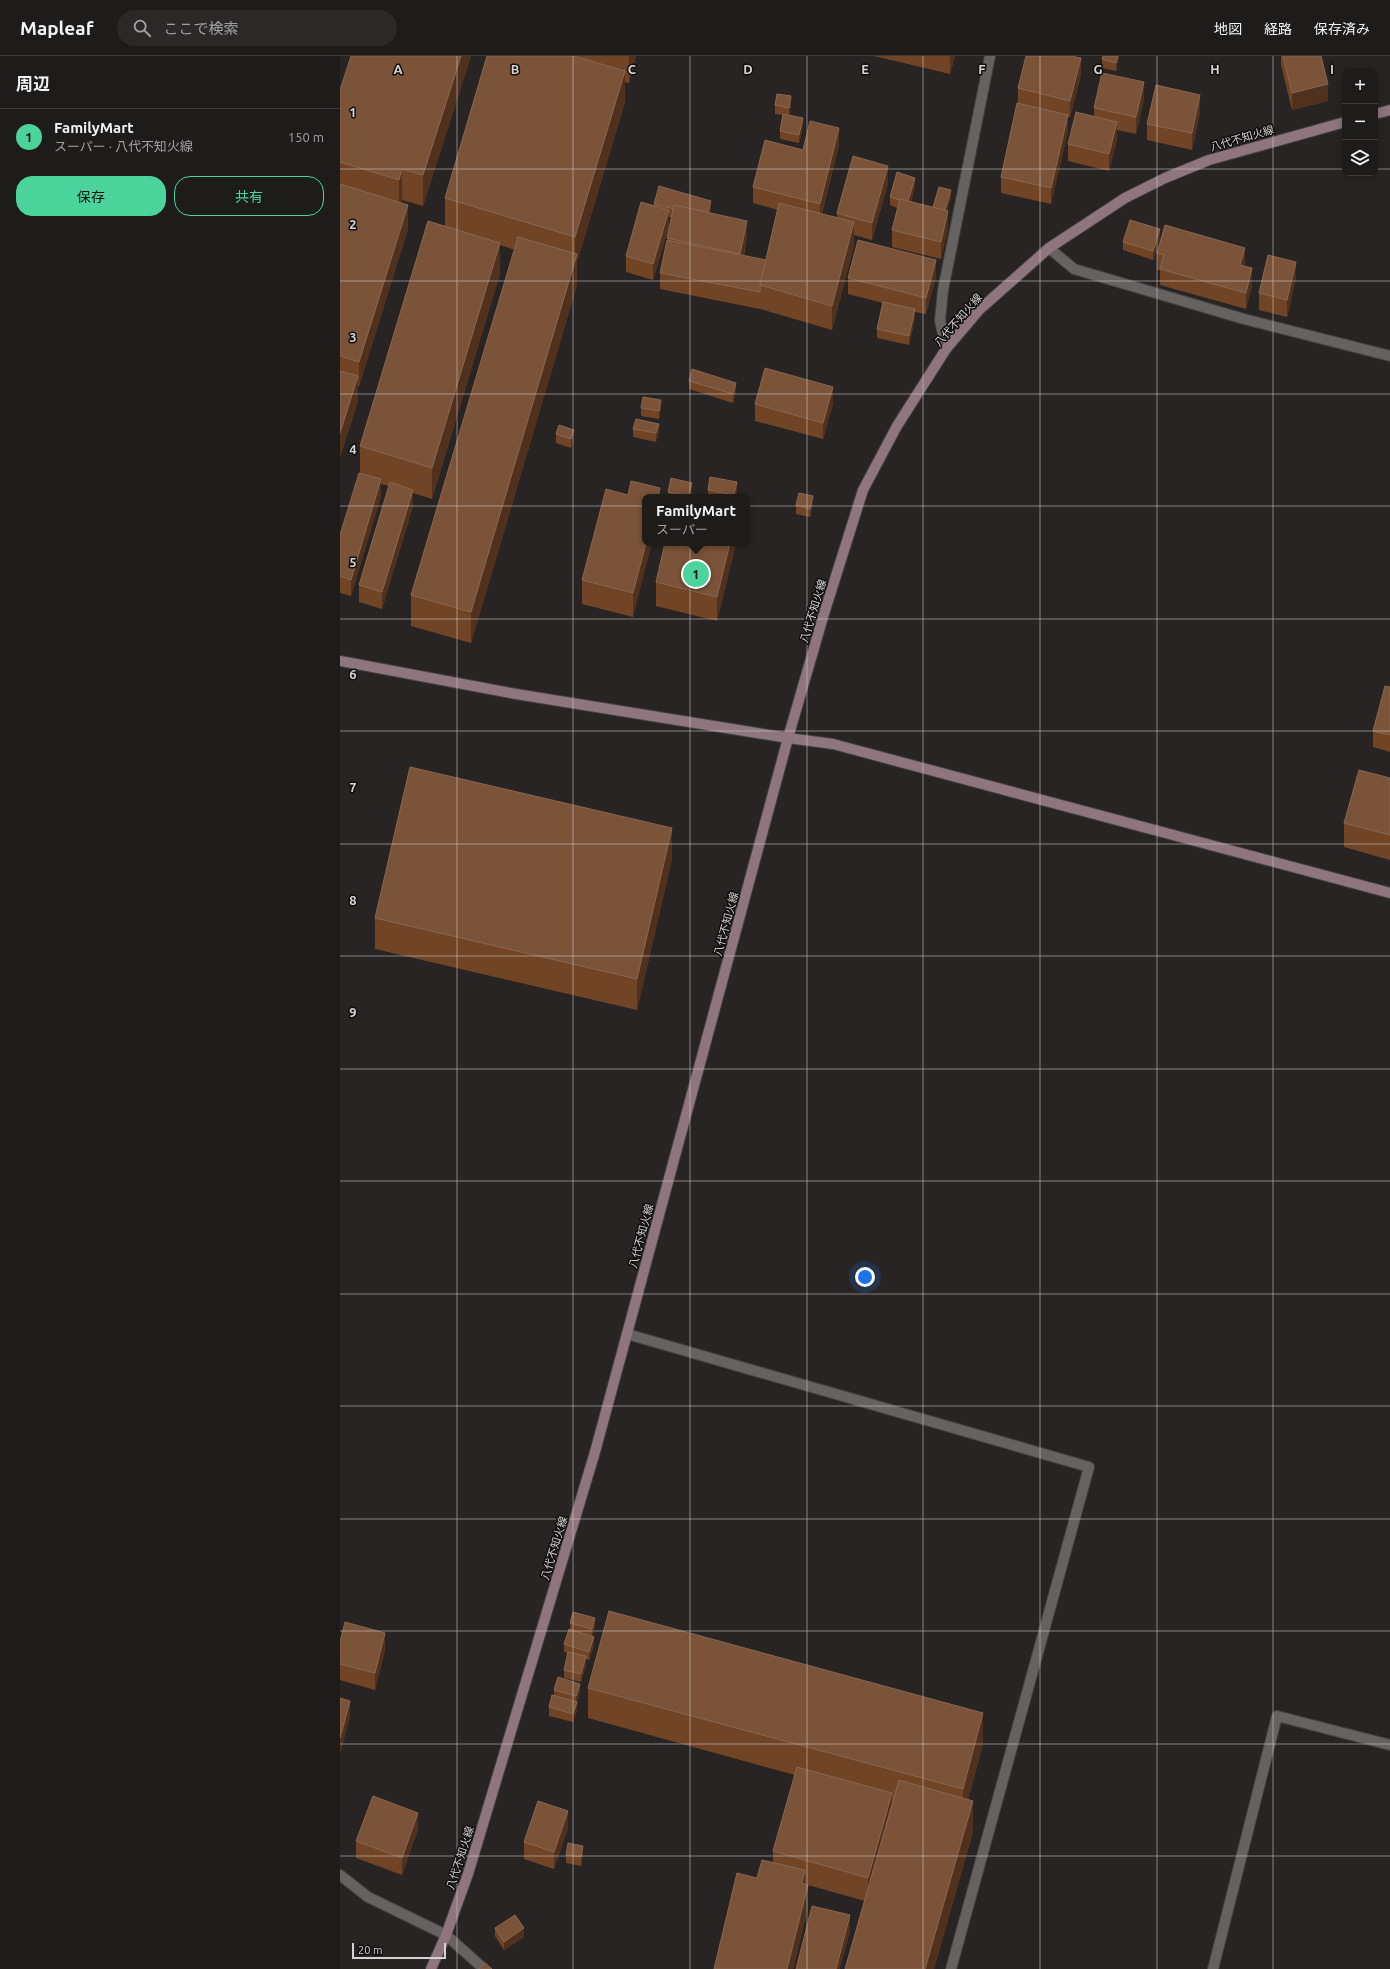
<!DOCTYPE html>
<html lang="ja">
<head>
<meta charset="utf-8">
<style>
  :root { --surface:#1e1b1b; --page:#2b2828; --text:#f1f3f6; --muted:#a1a1a3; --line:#3c393a; --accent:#4ad49c }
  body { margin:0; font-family:Ubuntu,"Noto Sans JP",sans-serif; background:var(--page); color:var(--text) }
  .controls { position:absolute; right:12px; top:12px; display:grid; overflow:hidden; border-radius:8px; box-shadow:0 2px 10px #0003 }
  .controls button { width:36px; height:36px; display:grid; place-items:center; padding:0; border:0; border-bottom:1px solid var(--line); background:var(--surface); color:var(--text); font:20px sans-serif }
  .scale { position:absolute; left:12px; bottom:10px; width:94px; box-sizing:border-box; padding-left:4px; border:2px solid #d5d2d2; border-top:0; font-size:11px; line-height:14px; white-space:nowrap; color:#d5d2d2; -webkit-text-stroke:3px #100e0e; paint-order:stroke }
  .you { position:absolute; left:525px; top:1221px; width:14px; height:14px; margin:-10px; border:3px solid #fff; border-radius:50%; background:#1a73e8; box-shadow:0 0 0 6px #1a73e833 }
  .badge { display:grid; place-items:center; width:26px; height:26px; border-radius:50%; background:var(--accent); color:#111; font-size:13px; font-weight:700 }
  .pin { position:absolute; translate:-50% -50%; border:2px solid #fff; box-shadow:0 1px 4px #0006 }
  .popup { position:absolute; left:302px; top:438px; width:108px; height:52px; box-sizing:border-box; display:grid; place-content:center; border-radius:8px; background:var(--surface); filter:drop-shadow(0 1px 3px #0005); font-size:13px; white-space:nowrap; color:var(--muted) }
  .popup b { font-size:15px; color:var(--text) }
  .popup::after { content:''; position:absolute; left:50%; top:100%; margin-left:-8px; border:8px solid transparent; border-top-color:var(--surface) }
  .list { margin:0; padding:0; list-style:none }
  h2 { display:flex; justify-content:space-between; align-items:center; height:52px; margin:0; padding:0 16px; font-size:17px }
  h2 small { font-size:13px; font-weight:400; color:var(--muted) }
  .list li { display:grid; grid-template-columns:26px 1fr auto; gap:12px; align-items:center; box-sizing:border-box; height:56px; padding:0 16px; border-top:1px solid var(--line) }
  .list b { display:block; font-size:15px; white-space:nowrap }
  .list p { margin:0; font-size:13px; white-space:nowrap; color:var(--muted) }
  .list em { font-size:13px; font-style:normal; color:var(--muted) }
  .actions { display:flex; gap:8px; padding:12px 16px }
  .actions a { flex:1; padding:9px 0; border:1px solid var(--accent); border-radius:16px; text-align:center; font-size:14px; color:var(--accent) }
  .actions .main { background:var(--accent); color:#111 }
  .icon { flex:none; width:22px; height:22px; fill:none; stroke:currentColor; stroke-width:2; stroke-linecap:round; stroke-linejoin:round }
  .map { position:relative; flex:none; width:1050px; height:1913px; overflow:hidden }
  header { display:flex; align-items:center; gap:24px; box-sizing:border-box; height:56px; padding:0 20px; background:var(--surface); border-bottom:1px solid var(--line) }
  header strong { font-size:19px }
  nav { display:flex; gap:22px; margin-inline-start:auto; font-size:14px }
  .search { width:280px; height:36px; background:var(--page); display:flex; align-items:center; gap:10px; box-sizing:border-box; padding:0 14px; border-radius:22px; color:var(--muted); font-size:15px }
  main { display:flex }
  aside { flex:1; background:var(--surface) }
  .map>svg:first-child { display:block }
</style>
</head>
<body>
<header>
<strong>Mapleaf</strong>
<div class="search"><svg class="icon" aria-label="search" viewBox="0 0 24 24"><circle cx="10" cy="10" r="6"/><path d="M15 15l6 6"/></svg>ここで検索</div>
<nav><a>地図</a><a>経路</a><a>保存済み</a></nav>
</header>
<main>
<aside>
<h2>周辺<small></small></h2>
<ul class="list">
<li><span class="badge">1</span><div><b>FamilyMart</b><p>スーパー · 八代不知火線</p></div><em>150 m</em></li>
</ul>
<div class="actions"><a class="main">保存</a><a>共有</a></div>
</aside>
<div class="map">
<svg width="1050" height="1913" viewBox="0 0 1050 1913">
  <rect width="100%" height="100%" fill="#282424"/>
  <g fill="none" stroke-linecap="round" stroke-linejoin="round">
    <!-- street casing -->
    <g stroke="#444140" stroke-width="12">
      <g id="street">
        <polyline points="709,192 734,213 904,263 1050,300"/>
        <polyline points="606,293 600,264 603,234 650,0"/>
        <polyline points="287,1278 749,1411 611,1913"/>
        <polyline points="0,1819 28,1841 106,1879 144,1913"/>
        <polyline points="873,1913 937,1660 1050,1689"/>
      </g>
    </g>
    <!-- secondary casing -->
    <g stroke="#444140" stroke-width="12">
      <g id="secondary">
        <polyline points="1035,58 1050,54"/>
        <polyline points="0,605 176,638 448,682 493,688 1050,837"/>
        <polyline points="91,1913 106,1879 128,1818 255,1396 448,682 483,561 523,434 557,370 606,293 639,254 709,192 785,142 825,122 869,104 1005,66"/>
      </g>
    </g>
    <!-- street -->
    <use href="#street" stroke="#676262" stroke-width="10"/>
    <!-- secondary -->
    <use href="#secondary" stroke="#8f757d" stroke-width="10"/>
  </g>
  <!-- wall -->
  <g fill="#714426">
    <polygon points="131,0 83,150 62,144 61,147 68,173 19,330 18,330 18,345 0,401 0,34"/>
    <polygon points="147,0 296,0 289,27 285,26 285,46 237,206 237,229 131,587 71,570 71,539 175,194 160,189 160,218 92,443 73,437 73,450 42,553 19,546 19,529 49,430 41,428 41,440 11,540 0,537 0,479 20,417 20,390 105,170 105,142"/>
    <polygon points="534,0 615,0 610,18"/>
    <polygon points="763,0 779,0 776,15 762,12 762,3"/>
    <polygon points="941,0 981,0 988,45 952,54 941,9"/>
    <polygon points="741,19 730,61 728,61 728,75 711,148 661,137 661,121 678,48 678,32"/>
    <polygon points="804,43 796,78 777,74 777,83 769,115 728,105 728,88 754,60 754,52"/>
    <polygon points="435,49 451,49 449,60 463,71 459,87 440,83 440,75 443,59 435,58"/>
    <polygon points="860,56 852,94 807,84 807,68"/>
    <polygon points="499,89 482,158 497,161 497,157 548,127 532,184 514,179 514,190 492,274 420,253 320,233 320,217 332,161 329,161 329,171 313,224 286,216 286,200 314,150 314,148 371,153 370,157 407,181 404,200 426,204 438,154 413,147 413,131 463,94"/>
    <polygon points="575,130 571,146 593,152 611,142 607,155 608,172 601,203 552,191 552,174 557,152 550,149 550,141"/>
    <polygon points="820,182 813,204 783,194 783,186"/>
    <polygon points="817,197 905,208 904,210 912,229 906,253 820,229 820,214 817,214"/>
    <polygon points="596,221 586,258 575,256 575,262 569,289 537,282 537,273 543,247 508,238 508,222"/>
    <polygon points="956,222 947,261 919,254 919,237"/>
    <polygon points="349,325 396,336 393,347 349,333"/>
    <polygon points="415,348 493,348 483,383 415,365"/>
    <polygon points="301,352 321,353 319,363 301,360"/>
    <polygon points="293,373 319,376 316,386 293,381"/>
    <polygon points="216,378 234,383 231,392 216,387"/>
    <polygon points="368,434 397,434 396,441 368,441"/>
    <polygon points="352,435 350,441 328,441 328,436"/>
    <polygon points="288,439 320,441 293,561 242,548 242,524"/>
    <polygon points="456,449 473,449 470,461 456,458"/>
    <polygon points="325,487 396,487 377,565 316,550 316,526"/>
    <polygon points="1050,631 1050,696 1033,691 1033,675"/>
    <polygon points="1050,722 1050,804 1004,791 1004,767"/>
    <polygon points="332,803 297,954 35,893 35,862"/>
    <polygon points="230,1567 255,1570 252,1581 254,1590 249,1604 246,1603 246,1609 241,1626 224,1622 224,1614 228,1597 224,1596 224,1588 230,1573"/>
    <polygon points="0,1586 45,1594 35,1634 0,1624"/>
    <polygon points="248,1632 643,1688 628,1744 633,1776 594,1913 505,1913 525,1845 468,1829 468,1853 453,1913 374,1913 417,1822 433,1806 433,1795 455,1719 248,1662"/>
    <polygon points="214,1634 240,1636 237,1647 237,1654 233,1666 209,1660 209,1651 214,1640"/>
    <polygon points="228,1772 214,1813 184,1803 184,1786"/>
    <polygon points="78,1773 62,1819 16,1802 16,1785"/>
    <polygon points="243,1798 241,1810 226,1807 226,1799"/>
    <polygon points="155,1872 184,1881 164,1894 155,1880"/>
  </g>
  <!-- shaded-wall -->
  <g fill="#4f311d">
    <polygon points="121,0 131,0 83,150 83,119"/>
    <polygon points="289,0 296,0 289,27"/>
    <polygon points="610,0 615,0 610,18"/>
    <polygon points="778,0 779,0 776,15 776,7"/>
    <polygon points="741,2 741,19 730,61 730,45"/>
    <polygon points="285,15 285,46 237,206 237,229 131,587 131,556 235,204 235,181"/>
    <polygon points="804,26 804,43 796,78 796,61"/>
    <polygon points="988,28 988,45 952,54 952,37"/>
    <polygon points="860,39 860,56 852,94 852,77"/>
    <polygon points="451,40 451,49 449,60 449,52"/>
    <polygon points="728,59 728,75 711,148 711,132"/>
    <polygon points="463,62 463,71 459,87 459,79"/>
    <polygon points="777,66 777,83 769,115 769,98"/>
    <polygon points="499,72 499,89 480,164 480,148"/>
    <polygon points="548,110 548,127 532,184 532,167"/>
    <polygon points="62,113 62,144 59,155 59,124"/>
    <polygon points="575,122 575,130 568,155 568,146"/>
    <polygon points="611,134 611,142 605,163 605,155"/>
    <polygon points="371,145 371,153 366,171 366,162"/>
    <polygon points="68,149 68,173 19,330 19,306"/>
    <polygon points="329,154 329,171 313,224 313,208"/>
    <polygon points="608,155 608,172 601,203 601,186"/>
    <polygon points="407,165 407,181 400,215 400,198"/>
    <polygon points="514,166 514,190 492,274 492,250"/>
    <polygon points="820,173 820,182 813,204 813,195"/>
    <polygon points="160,187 160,218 92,443 92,412"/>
    <polygon points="905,192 905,208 900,226 900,209"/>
    <polygon points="596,204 596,221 586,258 586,242"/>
    <polygon points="956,206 956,222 947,261 947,244"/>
    <polygon points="912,212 912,229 906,253 906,237"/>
    <polygon points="575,253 575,262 569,289 569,280"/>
    <polygon points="18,320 18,345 0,401 0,377"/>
    <polygon points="396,327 396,336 393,347 393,338"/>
    <polygon points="493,331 493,348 483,383 483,367"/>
    <polygon points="321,344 321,353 319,363 319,355"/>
    <polygon points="319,368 319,376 316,386 316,377"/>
    <polygon points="234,374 234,383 231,392 231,383"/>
    <polygon points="41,423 41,440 11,540 11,524"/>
    <polygon points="397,426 397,434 396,441 394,441"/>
    <polygon points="352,427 352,435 350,441 348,441"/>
    <polygon points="320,432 320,441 318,441"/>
    <polygon points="73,434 73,450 42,553 42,536"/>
    <polygon points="473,440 473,449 470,461 470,453"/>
    <polygon points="306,487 312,487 293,561 293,537"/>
    <polygon points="390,487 396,487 377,565 377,541"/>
    <polygon points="332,772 332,803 297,954 297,923"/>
    <polygon points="255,1562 255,1570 252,1582 252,1573"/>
    <polygon points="45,1577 45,1594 35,1634 35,1617"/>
    <polygon points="254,1581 254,1590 249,1604 249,1596"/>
    <polygon points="246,1600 246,1609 241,1626 241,1618"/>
    <polygon points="240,1628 240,1636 237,1647 237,1654 233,1666 233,1658 236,1648 236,1640"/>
    <polygon points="10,1645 10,1661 0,1699 0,1682"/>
    <polygon points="643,1657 643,1688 623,1764 623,1733"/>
    <polygon points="552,1737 552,1761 528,1846 528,1822"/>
    <polygon points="633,1745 633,1776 594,1913 585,1913"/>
    <polygon points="228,1755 228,1772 214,1813 214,1796"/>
    <polygon points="78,1757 78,1773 62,1819 62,1802"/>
    <polygon points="243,1790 243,1798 241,1810 241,1801"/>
    <polygon points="465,1814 465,1838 462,1827"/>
    <polygon points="468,1829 468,1853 453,1913 447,1913"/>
    <polygon points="510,1859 510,1876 500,1913 496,1913"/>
    <polygon points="184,1872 184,1881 164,1894 164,1886"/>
  </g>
  <!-- building -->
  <g fill="#7b5338" stroke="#896750">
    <polygon points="11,0 121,0 83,119 62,113 59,124 0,106 0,34"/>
    <polygon points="147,0 234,0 285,15 235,181 105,142"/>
    <polygon points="686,0 731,0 741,2 730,45 678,32"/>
    <polygon points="763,0 778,0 776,7 762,3"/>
    <polygon points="943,0 981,0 988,28 952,37"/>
    <polygon points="762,17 804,26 796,61 754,52"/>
    <polygon points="816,29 860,39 852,77 807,68"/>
    <polygon points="437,38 451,40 449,52 435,49"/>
    <polygon points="677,47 728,59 711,132 661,121"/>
    <polygon points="736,56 777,66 769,98 728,88"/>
    <polygon points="443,58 463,62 459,79 440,75"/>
    <polygon points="470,65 499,72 480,148 413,131 425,84 463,94"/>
    <polygon points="513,100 548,110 532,167 497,157"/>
    <polygon points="557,116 575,122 568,145 560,143 559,144 550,141"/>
    <polygon points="0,128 68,149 19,306 0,300"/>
    <polygon points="319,130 371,145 368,156 334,149 334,153 314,148"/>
    <polygon points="599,131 611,134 605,154 593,151"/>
    <polygon points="560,143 608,155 601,186 552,174"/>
    <polygon points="301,146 329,154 313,208 286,200"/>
    <polygon points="439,147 514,166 492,250 420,229"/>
    <polygon points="334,149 407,165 400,198 327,182"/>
    <polygon points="790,164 820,173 813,195 783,186"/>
    <polygon points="88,165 160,187 92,412 20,390"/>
    <polygon points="825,169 905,192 900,209 912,212 906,237 820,213 824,199 817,197"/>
    <polygon points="178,181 237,198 131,556 71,539"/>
    <polygon points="327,184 426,204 420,229 420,236 320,217"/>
    <polygon points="518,184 596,204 586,242 508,222"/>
    <polygon points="928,199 956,206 947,244 919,237"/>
    <polygon points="543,246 575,253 569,280 537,273"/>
    <polygon points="425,312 493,331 483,367 415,348"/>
    <polygon points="352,313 396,327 393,338 349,325"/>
    <polygon points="0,315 18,320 0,377"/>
    <polygon points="303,341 321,344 319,355 301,352"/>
    <polygon points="296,363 319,368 316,377 293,373"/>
    <polygon points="219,369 234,374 231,383 216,378"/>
    <polygon points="19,417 41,423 11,524 0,520 0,479"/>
    <polygon points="370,421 397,426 394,439 368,434"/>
    <polygon points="331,422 352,427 348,440 328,436"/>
    <polygon points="291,425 320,432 318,441 305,441 305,487 306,487 293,537 242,524 266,433 288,439"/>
    <polygon points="50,426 73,434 42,536 19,529"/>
    <polygon points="459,437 473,440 470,453 456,449"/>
    <polygon points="325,487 390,487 377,541 316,526"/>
    <polygon points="1045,630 1050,631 1050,679 1033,675"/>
    <polygon points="70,711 332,772 297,923 35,862"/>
    <polygon points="1019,714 1050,722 1050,779 1004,767"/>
    <polygon points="269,1555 643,1657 623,1733 248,1632"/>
    <polygon points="233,1556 255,1562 252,1573 230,1567"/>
    <polygon points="5,1566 45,1577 35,1617 0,1608 0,1586"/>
    <polygon points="229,1573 254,1581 249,1596 224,1588"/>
    <polygon points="228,1596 246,1600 241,1618 224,1614"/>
    <polygon points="218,1621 240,1628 236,1640 214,1634"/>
    <polygon points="212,1639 237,1646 233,1658 209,1651"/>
    <polygon points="0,1642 10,1645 0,1682"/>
    <polygon points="457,1711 552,1737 528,1822 433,1795"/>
    <polygon points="559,1724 633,1745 585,1913 505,1913"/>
    <polygon points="33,1740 78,1757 62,1802 16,1785"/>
    <polygon points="198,1745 228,1755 214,1796 184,1786"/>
    <polygon points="228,1787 243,1790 241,1801 226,1799"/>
    <polygon points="422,1804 465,1814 462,1827 468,1829 447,1913 374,1913 397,1817 417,1822"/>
    <polygon points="472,1850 510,1859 496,1913 456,1913"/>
    <polygon points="175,1859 184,1872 164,1886 155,1872"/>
    <polygon points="145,1907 152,1913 139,1913"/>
  </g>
  <!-- grid -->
  <path fill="none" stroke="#d5d2d2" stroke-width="1" stroke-opacity="0.55" d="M117 0V1913M233 0V1913M350 0V1913M467 0V1913M583 0V1913M700 0V1913M817 0V1913M933 0V1913M0 113H1005M1035 113H1050M0 225H1050M0 338H1050M0 450H1050M0 563H1050M0 675H1050M0 788H1050M0 900H1050M0 1013H1050M0 1125H1050M0 1238H1050M0 1350H1050M0 1463H1050M0 1575H1050M0 1688H1050M0 1800H1050"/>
  <g text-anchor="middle" stroke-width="3" stroke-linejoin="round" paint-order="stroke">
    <!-- street labels -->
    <g font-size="11" fill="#d5d2d2" stroke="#100e0e">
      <text transform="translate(902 82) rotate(-16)" y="4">八代不知火線</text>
      <text transform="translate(618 264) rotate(-49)" y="4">八代不知火線</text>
      <text transform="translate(473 555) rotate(-73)" y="4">八代不知火線</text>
      <text transform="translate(386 868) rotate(-75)" y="4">八代不知火線</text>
      <text transform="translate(301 1180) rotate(-75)" y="4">八代不知火線</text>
      <text transform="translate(214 1492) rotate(-73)" y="4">八代不知火線</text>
      <text transform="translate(120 1802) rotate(-72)" y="4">八代不知火線</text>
    </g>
  </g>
  <g font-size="13" text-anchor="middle" font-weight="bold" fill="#d5d2d2" stroke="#100e0e" stroke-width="3" stroke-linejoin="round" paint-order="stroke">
    <text x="58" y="18">A</text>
    <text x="175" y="18">B</text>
    <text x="292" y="18">C</text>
    <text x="408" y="18">D</text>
    <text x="525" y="18">E</text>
    <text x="642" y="18">F</text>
    <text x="758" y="18">G</text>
    <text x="875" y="18">H</text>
    <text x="992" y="18">I</text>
    <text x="13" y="61">1</text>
    <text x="13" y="173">2</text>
    <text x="13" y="286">3</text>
    <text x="13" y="398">4</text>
    <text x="13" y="511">5</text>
    <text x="13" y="623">6</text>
    <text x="13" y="736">7</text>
    <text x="13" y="849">8</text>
    <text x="13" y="961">9</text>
  </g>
</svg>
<div class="controls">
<button>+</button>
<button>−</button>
<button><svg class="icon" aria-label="layers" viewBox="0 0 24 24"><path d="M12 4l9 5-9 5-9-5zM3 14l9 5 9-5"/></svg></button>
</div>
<div class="scale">20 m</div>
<div class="you"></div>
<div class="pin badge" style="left:356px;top:518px">1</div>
<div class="popup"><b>FamilyMart</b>スーパー</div>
</div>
</main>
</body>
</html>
